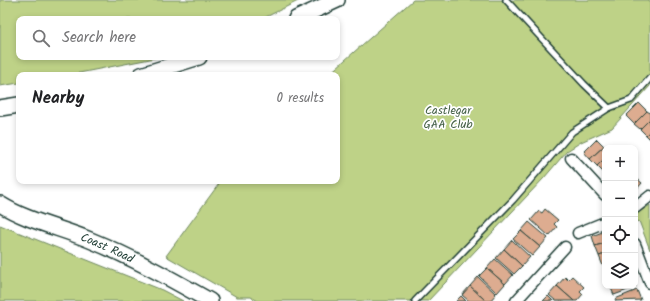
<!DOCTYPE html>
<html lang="en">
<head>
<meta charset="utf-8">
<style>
  :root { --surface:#fff; --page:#f6f6f6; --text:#202124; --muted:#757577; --line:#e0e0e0 }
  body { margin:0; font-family:Kalam,sans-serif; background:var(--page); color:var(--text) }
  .controls { position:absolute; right:12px; bottom:12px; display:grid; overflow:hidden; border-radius:8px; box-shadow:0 2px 6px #0003 }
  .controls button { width:36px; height:36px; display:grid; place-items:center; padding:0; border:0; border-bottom:1px solid var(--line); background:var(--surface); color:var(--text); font:20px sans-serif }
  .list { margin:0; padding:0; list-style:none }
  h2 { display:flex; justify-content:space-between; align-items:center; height:52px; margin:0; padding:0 16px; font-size:17px }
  h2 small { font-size:13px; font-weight:400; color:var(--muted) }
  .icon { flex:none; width:22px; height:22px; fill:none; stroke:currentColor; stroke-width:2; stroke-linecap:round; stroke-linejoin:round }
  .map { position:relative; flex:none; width:650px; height:301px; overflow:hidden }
  .search { position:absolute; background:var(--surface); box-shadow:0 2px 6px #0003; left:16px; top:16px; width:324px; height:44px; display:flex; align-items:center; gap:10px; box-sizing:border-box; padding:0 14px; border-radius:8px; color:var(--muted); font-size:15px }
  .panel { position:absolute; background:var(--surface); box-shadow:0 2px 6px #0003; left:16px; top:72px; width:324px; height:112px; border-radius:8px }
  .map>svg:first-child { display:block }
</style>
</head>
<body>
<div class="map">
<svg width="650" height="301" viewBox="0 0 650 301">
  <rect width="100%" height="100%" fill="#fff"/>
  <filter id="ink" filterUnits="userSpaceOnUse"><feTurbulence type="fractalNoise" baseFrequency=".025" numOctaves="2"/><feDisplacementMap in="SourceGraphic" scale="8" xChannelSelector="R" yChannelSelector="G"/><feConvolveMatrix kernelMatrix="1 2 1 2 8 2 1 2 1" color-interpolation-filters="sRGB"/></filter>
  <g filter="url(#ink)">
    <!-- green -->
    <g fill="#bed287" stroke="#6e885e">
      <polygon points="0,0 300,0 262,19 19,19 19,57 160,57 69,75 19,75 19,83 0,86"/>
      <polygon points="413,0 650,0 650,86 612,128 581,142 567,151 544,178 428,301 258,301 251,297 237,297 166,256 221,181 337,181 337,75 328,75"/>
      <polygon points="650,205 650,250 639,221 635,222 635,215"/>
      <polygon points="0,225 162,290 183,301 0,301"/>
    </g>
    <!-- building -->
    <g fill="#ddac90" stroke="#1f3d34">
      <polygon points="639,103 647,111 634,124 626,116"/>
      <polygon points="647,111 650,113 650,119 640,129 634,124"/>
      <polygon points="650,119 650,131 646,135 640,129"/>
      <polygon points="650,131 650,139 646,135"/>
      <polygon points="597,139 604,146 590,159 584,152"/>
      <polygon points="604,146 606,148 605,158 597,166 590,159"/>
      <polygon points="605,158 605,172 604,173 597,166"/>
      <polygon points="635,177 642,183 635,191"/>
      <polygon points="545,209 558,220 554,224 557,227 549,236 531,220 539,211 542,213"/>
      <polygon points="529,222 548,238 540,247 521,231"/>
      <polygon points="521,231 540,247 532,256 513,239"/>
      <polygon points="605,231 605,243 595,246 592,236"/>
      <polygon points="512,240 530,257 522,266 504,249"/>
      <polygon points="605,243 605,254 599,256 595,246"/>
      <polygon points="504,249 522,266 514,274 496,258"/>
      <polygon points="605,254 605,265 603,266 599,256"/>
      <polygon points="495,259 513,275 505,284 487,268"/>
      <polygon points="487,268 505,284 497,293 479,276"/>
      <polygon points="572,276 584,287 580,291 583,294 577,301 574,301 557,286 565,277 568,280"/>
      <polygon points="478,277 496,294 490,301 486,301 470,286"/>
      <polygon points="635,284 636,287 614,295 610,286 635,286"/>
      <polygon points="470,286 486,301 469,301 462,295"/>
      <polygon points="557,286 574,301 556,301 549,295"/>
      <polygon points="637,290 641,300 616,301 615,299"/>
      <polygon points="461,296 466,301 456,301"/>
      <polygon points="548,296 553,301 543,301"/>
    </g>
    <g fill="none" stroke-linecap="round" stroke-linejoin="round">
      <!-- service casing -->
      <g stroke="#1f3d34" stroke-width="8">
        <g id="service">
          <polyline points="506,0 584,84 609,108 631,100 650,78"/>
          <polyline points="415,301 513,200 572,132 609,108"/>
        </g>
      </g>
      <!-- minor casing -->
      <g stroke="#1f3d34" stroke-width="13">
        <g id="minor">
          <polyline points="571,158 605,195"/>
          <polyline points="635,208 650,196"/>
          <polyline points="578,233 605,222"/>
          <polyline points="635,244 650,283"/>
          <polyline points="516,301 565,247"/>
        </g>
      </g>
      <!-- secondary casing -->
      <g stroke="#1f3d34" stroke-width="18">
        <g id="secondary">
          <polyline points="296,19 337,0"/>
          <polyline points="141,75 199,57"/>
          <polyline points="0,108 19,105"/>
          <path id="s1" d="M0 204C27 221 61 228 90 240 132 257 171 279 210 301"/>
        </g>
      </g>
      <!-- service -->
      <use href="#service" stroke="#fff" stroke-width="5"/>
      <!-- minor -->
      <use href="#minor" stroke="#fff" stroke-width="10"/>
      <!-- secondary -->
      <use href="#secondary" stroke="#fff" stroke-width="15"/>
    </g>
  </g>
  <g text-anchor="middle" stroke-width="3.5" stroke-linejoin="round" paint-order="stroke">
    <!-- park labels -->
    <g font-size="12" fill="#476249" stroke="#fff">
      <text x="448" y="114">Castlegar<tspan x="448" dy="14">GAA Club</tspan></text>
    </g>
    <!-- street labels -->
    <g font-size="12" fill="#1f3d34" stroke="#fff">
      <text dy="4" stroke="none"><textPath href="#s1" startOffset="116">Coast Road</textPath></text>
    </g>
  </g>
</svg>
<div class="controls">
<button>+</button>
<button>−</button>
<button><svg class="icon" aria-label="locate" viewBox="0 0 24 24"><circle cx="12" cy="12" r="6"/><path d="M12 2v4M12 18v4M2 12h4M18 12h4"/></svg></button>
<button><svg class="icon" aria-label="layers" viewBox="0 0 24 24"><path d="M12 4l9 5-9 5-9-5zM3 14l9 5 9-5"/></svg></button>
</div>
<div class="search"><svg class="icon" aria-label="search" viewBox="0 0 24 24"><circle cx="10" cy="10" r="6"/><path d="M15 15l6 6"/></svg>Search here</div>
<section class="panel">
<h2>Nearby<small>0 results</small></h2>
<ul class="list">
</ul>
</section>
</div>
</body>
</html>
